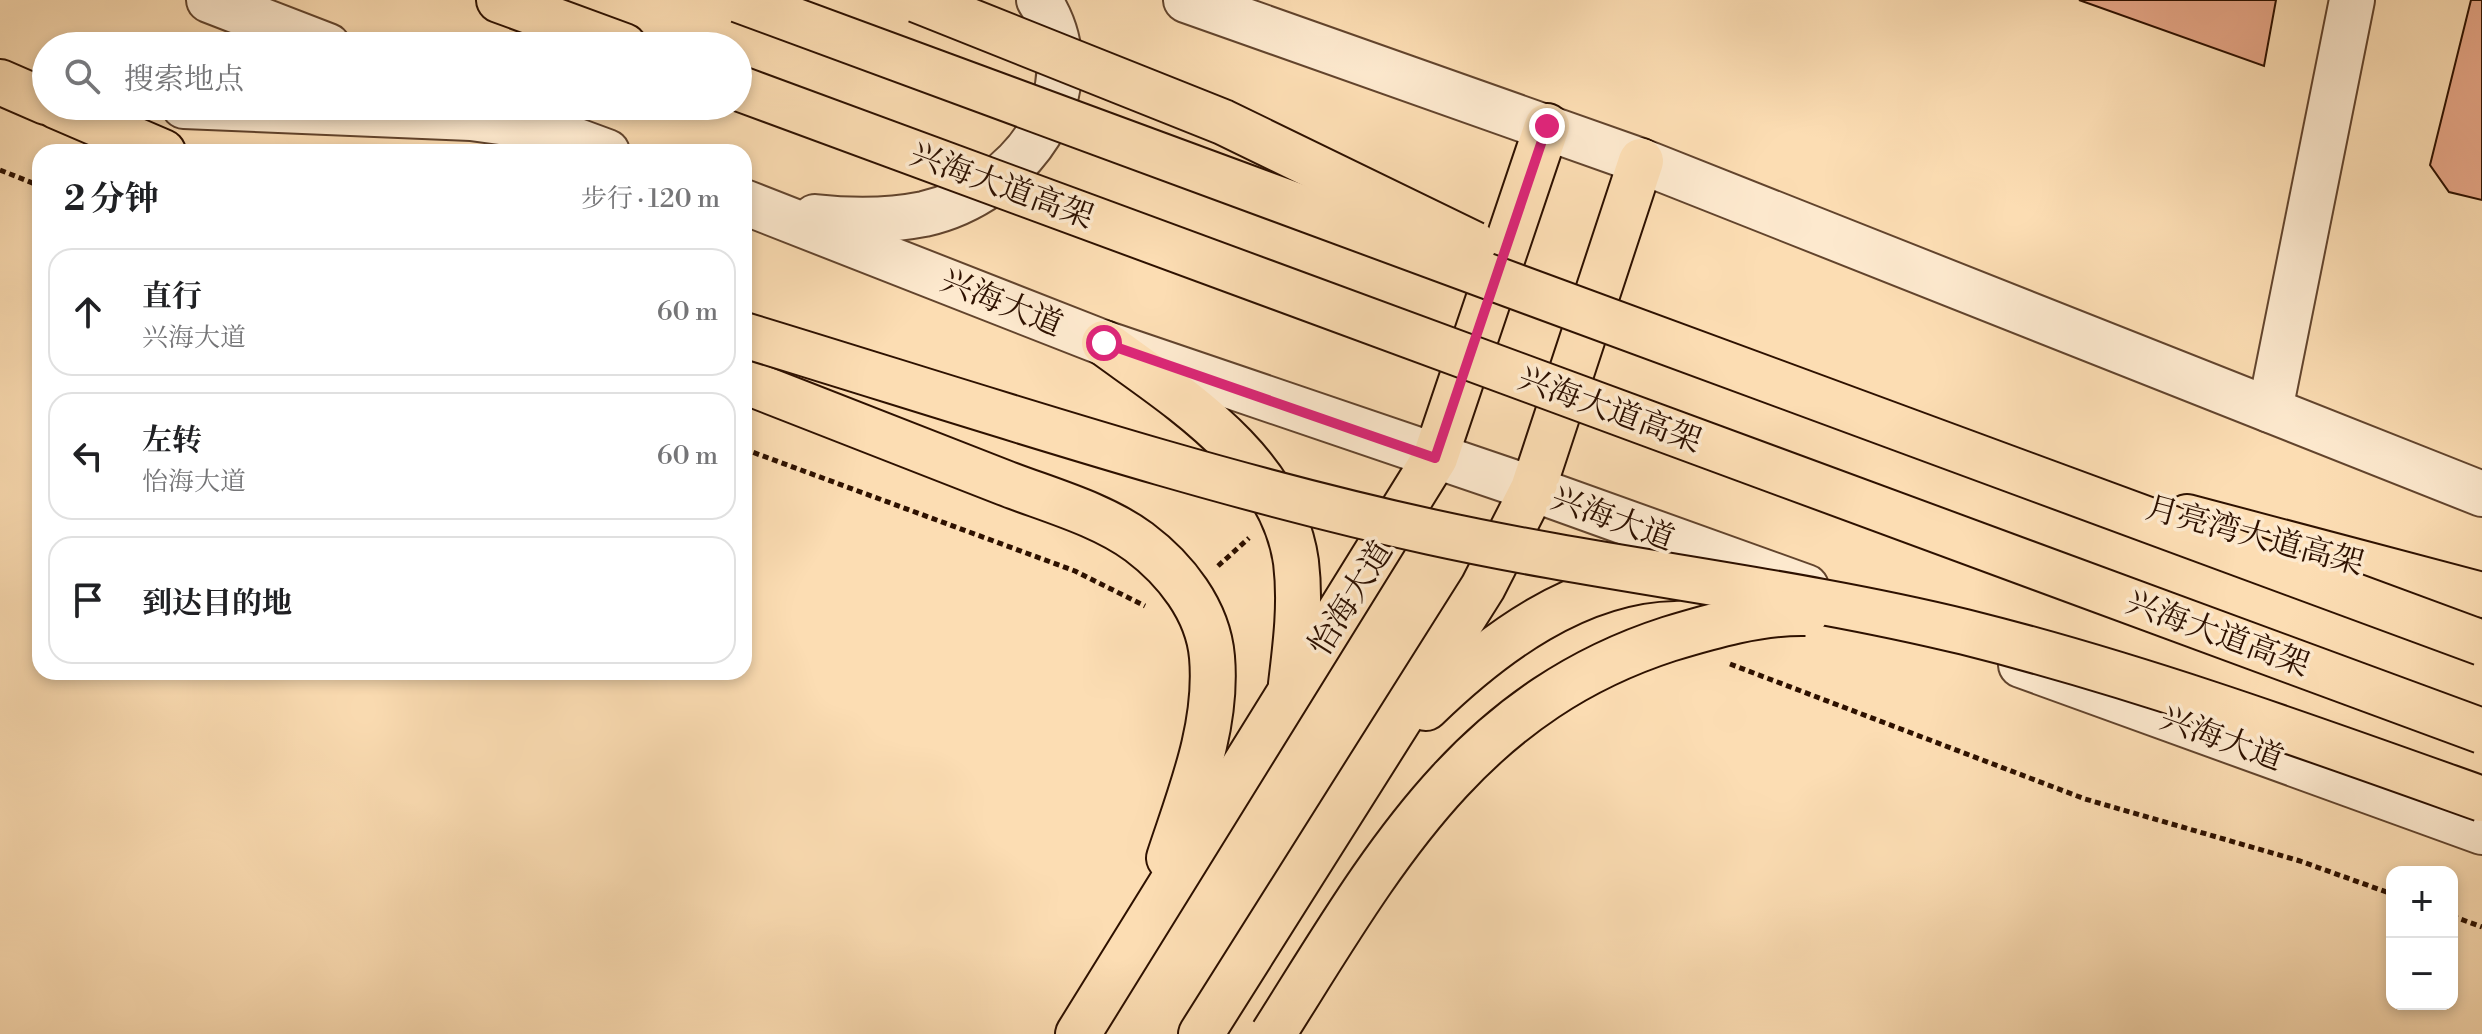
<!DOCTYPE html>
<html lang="zh">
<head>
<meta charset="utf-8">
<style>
  :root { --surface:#fff; --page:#f6f6f6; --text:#202124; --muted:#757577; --line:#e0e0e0 }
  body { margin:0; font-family:"Libre Bodoni","Noto Serif SC",serif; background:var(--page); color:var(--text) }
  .controls { position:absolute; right:24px; bottom:24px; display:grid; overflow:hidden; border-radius:16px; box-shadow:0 4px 12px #0003 }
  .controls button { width:72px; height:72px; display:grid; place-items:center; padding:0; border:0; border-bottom:2px solid var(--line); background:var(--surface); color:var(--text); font:40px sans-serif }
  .stop { position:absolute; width:24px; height:24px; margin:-18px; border:6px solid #db2777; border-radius:50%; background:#fff }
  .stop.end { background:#db2777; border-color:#fff; box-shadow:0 2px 8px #0008 }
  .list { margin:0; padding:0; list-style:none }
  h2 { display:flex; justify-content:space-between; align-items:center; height:104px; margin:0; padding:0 32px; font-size:34px }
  h2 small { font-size:26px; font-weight:400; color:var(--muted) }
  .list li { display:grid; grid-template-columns:52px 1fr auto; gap:24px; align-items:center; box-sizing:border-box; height:128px; margin:0 16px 16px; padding:0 16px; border:2px solid var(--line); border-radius:24px }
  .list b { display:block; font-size:30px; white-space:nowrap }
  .list p { margin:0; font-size:26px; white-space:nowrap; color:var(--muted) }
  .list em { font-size:26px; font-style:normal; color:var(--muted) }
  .icon { flex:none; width:44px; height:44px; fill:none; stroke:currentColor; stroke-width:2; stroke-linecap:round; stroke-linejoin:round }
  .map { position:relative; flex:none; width:2482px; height:1034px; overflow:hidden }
  .search { position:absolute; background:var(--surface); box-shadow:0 4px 12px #0003; left:32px; top:32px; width:720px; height:88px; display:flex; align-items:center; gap:20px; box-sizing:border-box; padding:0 28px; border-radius:44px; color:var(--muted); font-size:30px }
  .panel { position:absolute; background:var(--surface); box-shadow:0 4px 12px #0003; left:32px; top:144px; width:720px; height:536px; border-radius:24px }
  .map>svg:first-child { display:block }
</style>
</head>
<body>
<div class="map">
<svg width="2482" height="1034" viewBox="0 0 2482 1034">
  <rect width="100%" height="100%" fill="#fcddb3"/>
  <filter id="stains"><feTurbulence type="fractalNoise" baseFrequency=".0025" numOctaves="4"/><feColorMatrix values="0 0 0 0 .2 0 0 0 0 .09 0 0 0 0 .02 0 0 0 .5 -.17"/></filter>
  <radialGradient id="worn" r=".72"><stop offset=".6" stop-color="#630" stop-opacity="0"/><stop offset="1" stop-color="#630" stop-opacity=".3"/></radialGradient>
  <!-- building -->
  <g fill="#e8a889" stroke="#2e1100" stroke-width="2">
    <polygon points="2079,0 2276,0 2264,66"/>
    <polygon points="2471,0 2482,0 2482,200 2449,192 2430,165"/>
  </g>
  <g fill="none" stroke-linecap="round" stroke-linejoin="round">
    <!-- minor casing -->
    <g stroke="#62442d" stroke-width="48">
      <g id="minor">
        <polyline points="209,0 328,46"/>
        <polyline points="1186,0 1641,161 2482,494"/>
        <polyline points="184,106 471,118 538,127"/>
        <polyline points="512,117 607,152"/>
        <polyline points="744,202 1104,343 1533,489 1806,587"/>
        <path d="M815 217C851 221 889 221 924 214 1018 193 1099 91 1039 0"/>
        <polyline points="2270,410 2352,0"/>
        <polyline points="2021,665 2482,832"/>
      </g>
    </g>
    <!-- major casing -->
    <g stroke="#2e1100" stroke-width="48">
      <g id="major">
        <polyline points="499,0 624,46"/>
        <polyline points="0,82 46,102"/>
        <polyline points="56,106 163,152"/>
        <path d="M1104 343C1179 398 1282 461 1296 562 1301 603 1296 643 1291 684"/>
        <path d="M744 381C831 415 918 449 1005 483 1049 500 1101 514 1139 542 1175 569 1208 610 1212 657 1218 726 1190 794 1169 858"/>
        <polyline points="2187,517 2482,595"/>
        <path d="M1426 708C1492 644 1577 580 1674 578"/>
        <polyline points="1078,1034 1435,458 1547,126"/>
        <polyline points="1201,1034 1483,587 1533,489 1641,161"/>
      </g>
    </g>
    <!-- path -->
    <g stroke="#2e1100" stroke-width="5" stroke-dasharray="6 4" stroke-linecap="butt">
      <polyline points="0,170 40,186"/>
      <polyline points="744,449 1075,571 1145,606"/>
      <polyline points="1218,566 1249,538"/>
      <polyline points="1730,664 2085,799 2300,861 2392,894"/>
      <polyline points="2452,916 2482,927"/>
    </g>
    <!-- minor -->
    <use href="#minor" stroke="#fde9ce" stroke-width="44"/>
    <!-- major -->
    <use href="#major" stroke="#fcddb3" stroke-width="44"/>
    <!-- major-bridge casing -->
    <g stroke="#2e1100" stroke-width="48" stroke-linecap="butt">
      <g id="major-bridge">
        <polyline points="739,0 2482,643"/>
        <polyline points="917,0 1223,122 1474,244"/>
        <polyline points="738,88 2482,731"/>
        <path d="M744 335C971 404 1199 481 1431 532 1608 571 1789 589 1965 632 2141 676 2311 738 2482 799"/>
        <path d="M1273 1034C1380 865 1465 705 1669 639 1712 626 1760 612 1806 613"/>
      </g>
    </g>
    <!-- major-bridge -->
    <use href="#major-bridge" stroke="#fcddb3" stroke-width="44"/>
  </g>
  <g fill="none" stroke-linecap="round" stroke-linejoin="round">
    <!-- route -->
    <polyline stroke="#db2777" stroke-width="10" points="1104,343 1435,458 1547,126"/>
  </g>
  <g text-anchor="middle" stroke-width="7" stroke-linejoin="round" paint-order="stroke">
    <!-- street labels -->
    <g font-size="32" fill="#2e1100" stroke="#fde9ce">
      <text transform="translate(1002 185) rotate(20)" y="11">兴海大道高架</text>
      <text transform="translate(1002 302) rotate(22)" y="11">兴海大道</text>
      <text transform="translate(1610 409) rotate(20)" y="11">兴海大道高架</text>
      <text transform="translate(1613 518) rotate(20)" y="11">兴海大道</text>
      <text transform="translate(2255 535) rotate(15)" y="11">月亮湾大道高架</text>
      <text transform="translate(1350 598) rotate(-58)" y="11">怡海大道</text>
      <text transform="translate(2218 633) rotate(20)" y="11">兴海大道高架</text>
      <text transform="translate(2222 738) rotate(20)" y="11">兴海大道</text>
    </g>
  </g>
  <rect width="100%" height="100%" filter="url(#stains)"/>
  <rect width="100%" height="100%" fill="url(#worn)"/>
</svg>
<div class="controls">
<button>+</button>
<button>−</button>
</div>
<div class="stop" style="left:1104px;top:343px"></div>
<div class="stop end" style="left:1547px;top:126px"></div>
<div class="search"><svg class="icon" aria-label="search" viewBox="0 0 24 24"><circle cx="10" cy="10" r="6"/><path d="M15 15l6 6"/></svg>搜索地点</div>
<section class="panel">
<h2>2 分钟<small>步行 · 120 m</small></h2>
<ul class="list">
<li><svg class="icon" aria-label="ahead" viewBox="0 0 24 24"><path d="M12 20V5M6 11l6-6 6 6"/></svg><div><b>直行</b><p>兴海大道</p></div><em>60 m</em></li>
<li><svg class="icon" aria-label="left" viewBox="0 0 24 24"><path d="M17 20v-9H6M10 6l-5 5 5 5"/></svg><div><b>左转</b><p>怡海大道</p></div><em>60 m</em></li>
<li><svg class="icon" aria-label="arrive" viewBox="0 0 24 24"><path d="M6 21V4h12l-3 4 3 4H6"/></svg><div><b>到达目的地</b></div></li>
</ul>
</section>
</div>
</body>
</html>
